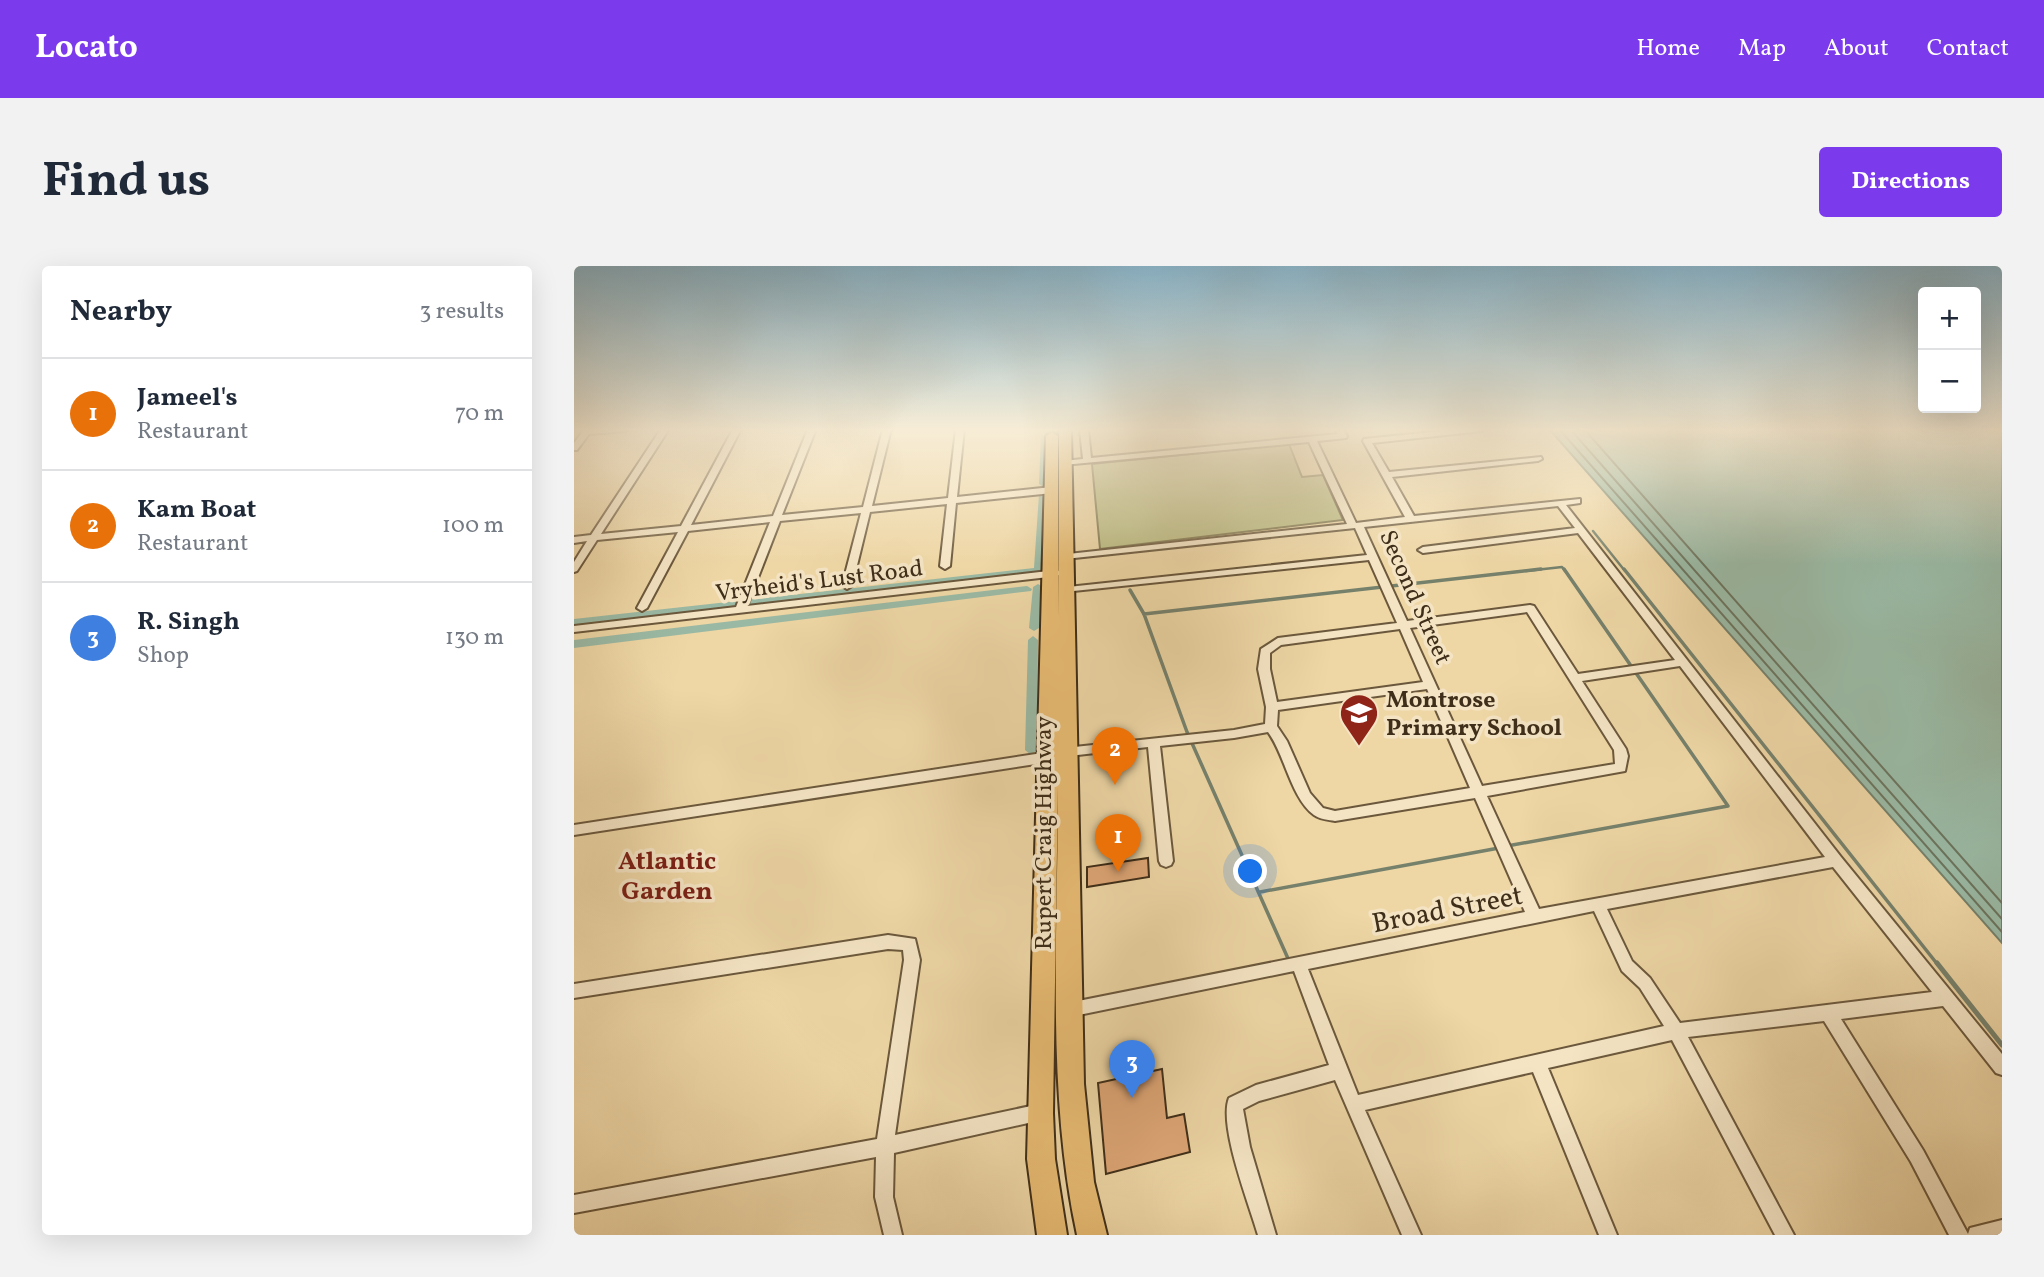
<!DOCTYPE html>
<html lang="en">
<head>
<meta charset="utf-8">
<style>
  :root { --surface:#fff; --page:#f2f2f3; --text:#1f2937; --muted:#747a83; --line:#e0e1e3; --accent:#7c3aed }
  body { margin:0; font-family:Vollkorn,serif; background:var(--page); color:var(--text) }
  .controls { position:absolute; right:21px; top:21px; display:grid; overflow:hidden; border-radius:7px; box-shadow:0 7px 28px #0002 }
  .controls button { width:63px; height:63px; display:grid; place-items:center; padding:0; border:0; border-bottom:2px solid var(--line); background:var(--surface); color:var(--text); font:35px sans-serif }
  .you { position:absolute; left:677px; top:606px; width:24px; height:24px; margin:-18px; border:5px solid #fff; border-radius:50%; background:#1a73e8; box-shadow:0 0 0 10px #1a73e833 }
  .badge { display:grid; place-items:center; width:46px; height:46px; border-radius:50%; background:var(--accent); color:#fff; font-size:23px; font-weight:700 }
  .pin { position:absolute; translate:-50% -58px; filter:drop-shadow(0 2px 4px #0008) }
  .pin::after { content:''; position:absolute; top:37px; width:24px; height:21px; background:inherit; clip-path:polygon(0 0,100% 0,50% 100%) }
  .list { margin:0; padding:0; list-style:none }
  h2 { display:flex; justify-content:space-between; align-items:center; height:91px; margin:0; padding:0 28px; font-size:30px }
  h2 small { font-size:23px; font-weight:400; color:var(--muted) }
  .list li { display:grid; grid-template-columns:46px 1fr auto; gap:21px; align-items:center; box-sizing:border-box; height:112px; padding:0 28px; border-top:2px solid var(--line) }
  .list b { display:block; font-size:26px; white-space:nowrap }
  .list p { margin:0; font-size:23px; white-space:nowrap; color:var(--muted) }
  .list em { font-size:23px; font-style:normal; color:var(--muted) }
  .map { position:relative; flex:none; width:1428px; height:969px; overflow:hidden; border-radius:7px }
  header { display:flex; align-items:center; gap:42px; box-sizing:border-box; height:98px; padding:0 35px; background:var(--accent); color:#fff }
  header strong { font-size:33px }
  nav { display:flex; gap:38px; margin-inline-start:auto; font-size:24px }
  .intro { display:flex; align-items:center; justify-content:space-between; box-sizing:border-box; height:168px; padding:0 42px }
  h1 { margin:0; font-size:49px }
  .button { padding:18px 32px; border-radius:7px; background:var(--accent); color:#fff; font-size:24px; font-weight:700 }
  main { display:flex; gap:42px; padding:0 42px }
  aside { flex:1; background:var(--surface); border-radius:7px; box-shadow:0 7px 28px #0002 }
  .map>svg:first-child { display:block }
</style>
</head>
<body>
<header>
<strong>Locato</strong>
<nav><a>Home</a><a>Map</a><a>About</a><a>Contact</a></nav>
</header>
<div class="intro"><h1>Find us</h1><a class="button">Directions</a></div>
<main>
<aside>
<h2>Nearby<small>3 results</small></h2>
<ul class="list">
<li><span class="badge" style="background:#e8710a">1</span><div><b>Jameel's</b><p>Restaurant</p></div><em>70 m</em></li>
<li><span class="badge" style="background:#e8710a">2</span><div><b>Kam Boat</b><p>Restaurant</p></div><em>100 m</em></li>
<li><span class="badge" style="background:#3f7fe0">3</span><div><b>R. Singh</b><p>Shop</p></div><em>130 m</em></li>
</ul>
</aside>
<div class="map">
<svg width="1428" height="969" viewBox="0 0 1428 969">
  <rect width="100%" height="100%" fill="#eed6a5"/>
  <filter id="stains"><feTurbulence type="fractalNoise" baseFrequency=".00286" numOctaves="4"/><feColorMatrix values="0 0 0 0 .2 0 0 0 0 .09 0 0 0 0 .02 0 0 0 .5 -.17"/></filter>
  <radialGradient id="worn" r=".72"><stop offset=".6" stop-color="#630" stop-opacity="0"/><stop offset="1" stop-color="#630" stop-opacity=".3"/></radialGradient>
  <!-- green -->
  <polygon fill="#bcbd83" stroke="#7e764e" stroke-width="2" points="715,178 728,211 749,209 769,254 526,283 518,198"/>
  <!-- water -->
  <polygon fill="#9ab9a4" stroke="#76816c" stroke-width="2" points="975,163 1428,163 1428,677"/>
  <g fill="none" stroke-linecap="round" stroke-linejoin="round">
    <!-- shore -->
    <g stroke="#6c745e" stroke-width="2">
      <polyline points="985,163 1428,666"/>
      <polyline points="996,163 1428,653"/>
      <polyline points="1010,163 1428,637"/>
    </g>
    <!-- stream-far2 -->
    <g stroke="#76816c" stroke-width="2.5">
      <polyline points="1019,265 1051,305"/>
      <polyline points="952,305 988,301 991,305"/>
    </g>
    <!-- stream-far1 -->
    <g stroke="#76816c" stroke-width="3.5">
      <polyline points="1050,303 1364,699"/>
      <polyline points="556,324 570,348"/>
      <polyline points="933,580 1154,540 990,303"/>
      <polyline points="686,626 925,582"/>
      <polyline points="716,697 613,466 570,348 967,303"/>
    </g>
    <!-- stream -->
    <polyline stroke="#76816c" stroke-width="5" points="1363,697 1428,779"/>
    <!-- canal -->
    <g fill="#9ab9a4" fill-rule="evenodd">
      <polygon points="467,169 474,171 473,218 469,221 465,218"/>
      <polygon points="469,225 473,228 468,306 0,359 0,353 460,302 465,228"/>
      <polygon points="464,318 469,321 465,362 460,365 455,362 459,321"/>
      <polygon points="453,320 458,323 457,325 0,382 0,374"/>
      <polygon points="459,370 464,374 463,484 457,489 451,484 454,374"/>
    </g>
  </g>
  <!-- building -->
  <g fill="#dda575" stroke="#3f2e19" stroke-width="2">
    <polygon points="574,592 575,611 513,621 513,601"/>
    <polygon points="588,803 593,852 610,848 616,886 532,908 524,817"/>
  </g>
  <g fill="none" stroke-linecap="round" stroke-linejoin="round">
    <!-- street casing -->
    <g stroke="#6b583c" stroke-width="4">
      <g id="street">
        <polygon points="11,163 55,163 51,165 15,168 3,184 0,184 0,177"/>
        <polygon points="87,163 95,163 27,268 107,260 159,163 167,163 117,259 199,250 234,163 242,163 208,249 289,241 309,163 317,163 298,240 374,232 382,163 390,163 383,231 478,221 482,224 478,227 382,237 376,300 371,303 366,300 373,238 296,246 278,320 273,323 268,320 287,247 206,255 173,340 483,304 488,307 483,310 0,366 0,360 162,341 196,256 114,265 73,342 68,345 63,342 104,266 23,274 3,305 0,306 0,296 13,275 0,277 0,271 17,269"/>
        <path d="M506 163H514L517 192 764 168 761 163H769L773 170 772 172 743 175 782 257 831 251 789 175 790 173 887 163H912L908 165 798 177 815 206 967 191 968 193 964 195 818 211 840 250 1006 233V237L992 239 1267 591 1428 788V809L1422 807 1369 740 1267 753 1349 884 1394 968 1396 962 1428 954V969H1375L1337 896 1250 755 1114 771 1220 969H1201L1098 774 974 802 1043 969H1025L959 806 791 844 847 969H828L761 814 685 835 669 843 676 881 702 969H684C675 938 644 859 655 832L682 819 755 799 720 705 495 751 489 748 487 743 489 738 951 646 901 532 761 555C755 554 745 553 740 549 717 532 711 489 694 466L660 472 586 480 599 595 597 599 592 601 587 599 585 595 574 481 495 490 491 488 489 485 491 482 660 464 691 458 692 441 684 403 687 383 704 372 823 357 795 294 490 326 489 324 494 321 793 289 781 262 491 293 489 291 494 288 773 258 735 176 489 199V195L509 193ZM984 240 1001 262 849 281 844 284 849 287 1004 267 1101 394 1004 408 960 340 956 339 833 355 790 261ZM953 346 1040 484 1041 498 908 520 836 362ZM826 363 849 416 703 436 696 403V387L707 379ZM1106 400 1251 591 965 643 913 530 1051 505 1054 490 1052 483 1008 415ZM853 423 896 522 761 545 749 542 736 527 713 475 703 460 704 444ZM1259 601 1358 726 1106 757 1076 712 1058 695 1033 643ZM1020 645 1048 705 1066 722 1090 760 784 829 734 703Z"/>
        <polygon points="475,486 479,488 481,491 479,494 475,496 0,569 0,559"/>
        <polygon points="314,669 341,673 346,694 321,869 466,838 472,841 475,847 472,853 320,887 319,931 328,969 310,969 301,931 302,891 0,947 0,929 303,873 330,694 329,684 314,683 0,732 0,718"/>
      </g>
    </g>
    <!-- primary casing -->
    <g stroke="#3f2e19" stroke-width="4">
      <path id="primary" d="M485 163H497L510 818 520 916 533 969H503C472 826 484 667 484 520L479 847 481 893 493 969H463L453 893 472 170 478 166 484 170 485 351Z"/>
    </g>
    <!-- street -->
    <use href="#street" fill="#f4e4c4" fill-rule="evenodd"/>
    <!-- primary -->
    <use href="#primary" fill="#e7bb72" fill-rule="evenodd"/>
  </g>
  <!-- sky -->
  <linearGradient id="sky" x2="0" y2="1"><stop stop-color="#89b6cd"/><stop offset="0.55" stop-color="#f7edd6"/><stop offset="1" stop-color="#f7edd6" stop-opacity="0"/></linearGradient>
  <rect width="1428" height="298" fill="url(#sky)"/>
  <!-- icons -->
  <defs>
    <g id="school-pin" transform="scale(2.0125)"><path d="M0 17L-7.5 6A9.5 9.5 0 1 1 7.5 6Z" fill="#8f2418" stroke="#f4e4c4"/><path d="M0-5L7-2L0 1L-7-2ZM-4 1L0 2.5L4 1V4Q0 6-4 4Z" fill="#fff"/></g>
  </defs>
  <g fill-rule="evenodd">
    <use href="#school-pin" x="785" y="447"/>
  </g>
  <g text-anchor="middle" stroke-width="7" stroke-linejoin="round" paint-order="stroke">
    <!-- street labels -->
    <g font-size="24" fill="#3f2e19" stroke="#f4e4c4">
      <text transform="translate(245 314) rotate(-7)" y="8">Vryheid's Lust Road</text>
      <text transform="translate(842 331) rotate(66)" y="8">Second Street</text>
      <text transform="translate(469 567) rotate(-90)" y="8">Rupert Craig Highway</text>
    </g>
    <!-- poi labels -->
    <g font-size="24" font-weight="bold" fill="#3f2e19" stroke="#f4e4c4" text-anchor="start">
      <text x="812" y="441">Montrose<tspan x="812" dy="28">Primary School</tspan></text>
    </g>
    <!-- neighbourhood labels -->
    <g font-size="26" font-weight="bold" fill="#7a1f14" stroke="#f4e4c4">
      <text x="93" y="603">Atlantic<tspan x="93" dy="30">Garden</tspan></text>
    </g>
    <!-- near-street labels -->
    <g font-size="28" fill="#3f2e19" stroke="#f4e4c4">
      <text transform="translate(873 642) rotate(-11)" y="10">Broad Street</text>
    </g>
  </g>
  <rect width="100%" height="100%" filter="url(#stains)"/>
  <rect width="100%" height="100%" fill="url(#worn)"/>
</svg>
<div class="controls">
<button>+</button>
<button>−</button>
</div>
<div class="you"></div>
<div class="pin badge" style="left:544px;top:606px;background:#e8710a">1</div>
<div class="pin badge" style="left:541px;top:519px;background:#e8710a">2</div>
<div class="pin badge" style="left:558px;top:832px;background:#3f7fe0">3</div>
</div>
</main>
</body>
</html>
